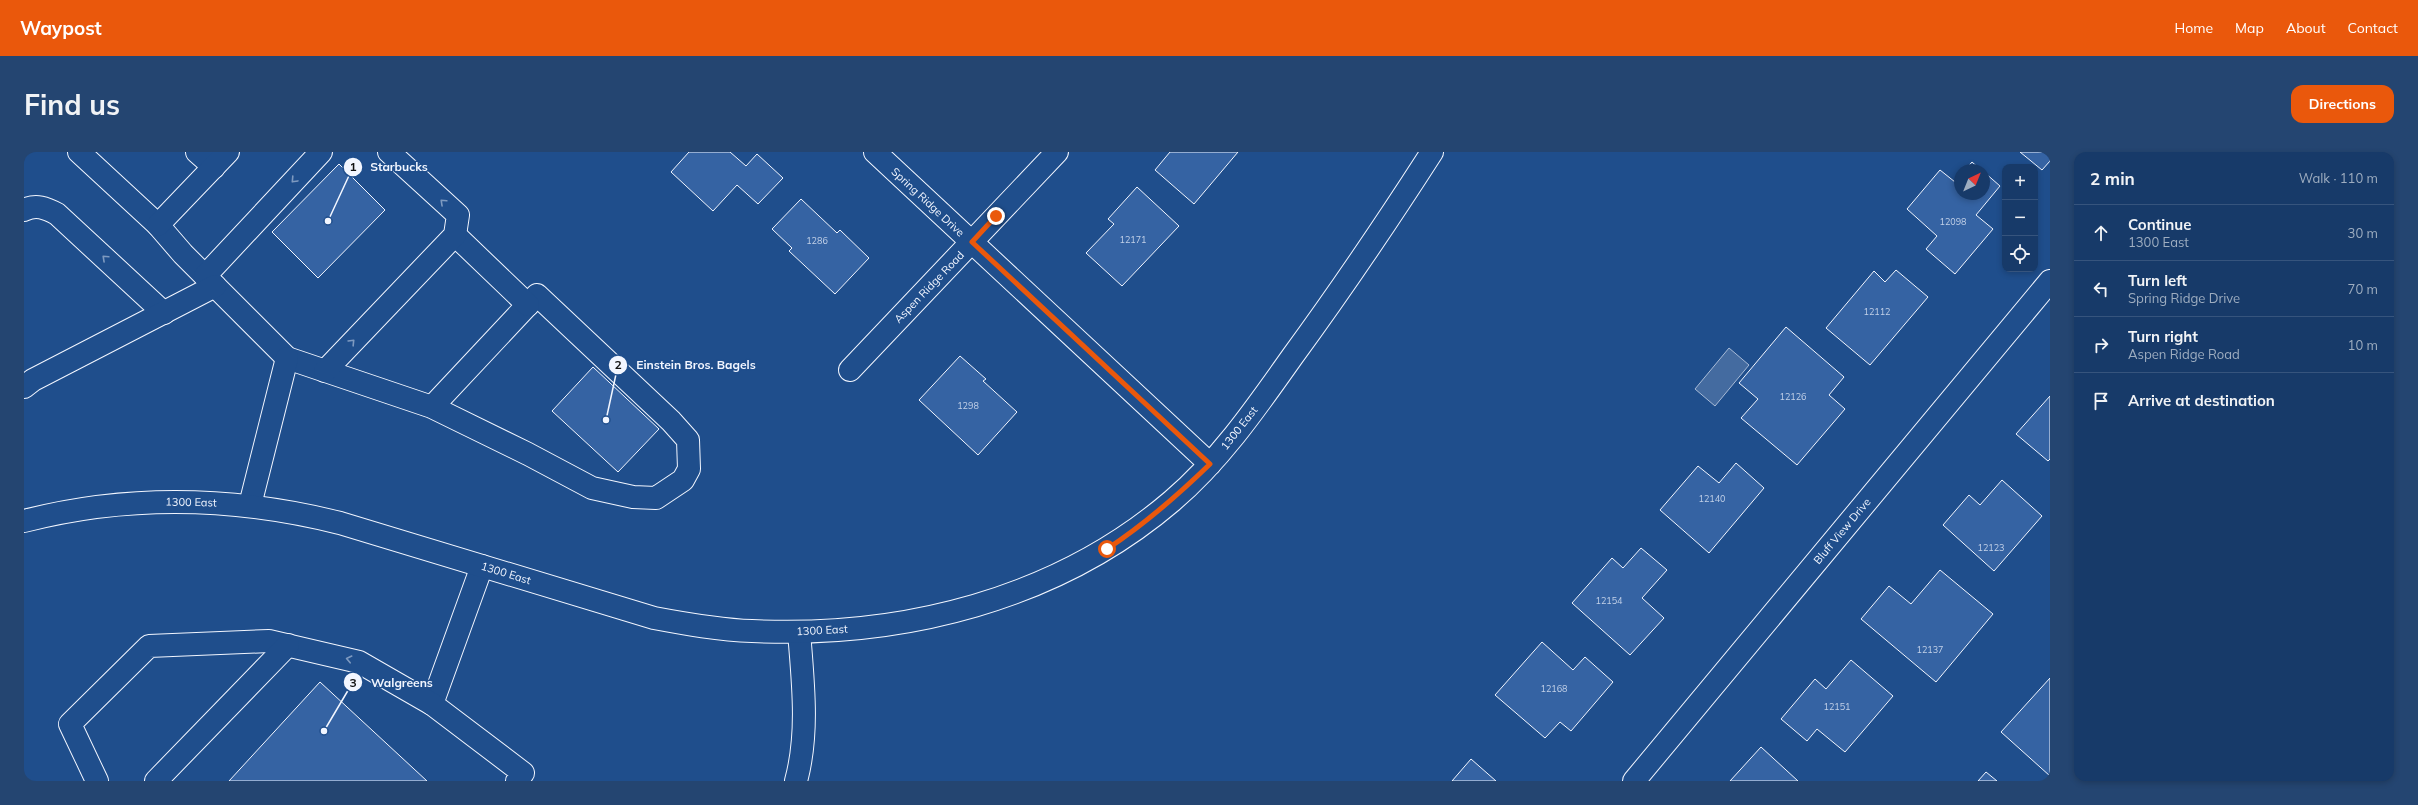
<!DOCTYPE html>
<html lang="en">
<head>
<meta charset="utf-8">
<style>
  :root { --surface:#173a69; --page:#244571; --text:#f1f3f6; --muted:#9eadc0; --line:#36547d; --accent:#ea580c }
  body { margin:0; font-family:Mulish,sans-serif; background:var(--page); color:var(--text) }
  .controls { position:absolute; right:12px; top:12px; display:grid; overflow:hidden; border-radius:8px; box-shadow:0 2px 6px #0003 }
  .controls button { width:36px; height:36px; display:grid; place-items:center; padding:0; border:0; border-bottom:1px solid var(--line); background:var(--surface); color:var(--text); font:20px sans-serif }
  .compass { position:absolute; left:1930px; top:12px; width:36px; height:36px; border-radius:50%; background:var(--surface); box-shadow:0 2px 6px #0003; rotate:43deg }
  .stop { position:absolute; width:12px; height:12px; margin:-9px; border:3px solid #ea580c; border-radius:50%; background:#fff }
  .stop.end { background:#ea580c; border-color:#fff; box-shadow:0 1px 4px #0008 }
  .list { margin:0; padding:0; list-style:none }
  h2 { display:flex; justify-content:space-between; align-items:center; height:52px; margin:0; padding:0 16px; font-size:17px }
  h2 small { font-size:13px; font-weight:400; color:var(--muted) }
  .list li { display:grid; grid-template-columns:26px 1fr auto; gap:12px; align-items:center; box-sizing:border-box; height:56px; padding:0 16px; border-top:1px solid var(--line) }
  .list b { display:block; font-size:15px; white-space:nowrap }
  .list p { margin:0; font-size:13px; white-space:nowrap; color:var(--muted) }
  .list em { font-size:13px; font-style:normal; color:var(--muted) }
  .icon { flex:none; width:22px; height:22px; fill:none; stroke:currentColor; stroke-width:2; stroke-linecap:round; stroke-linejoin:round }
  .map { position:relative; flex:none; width:2026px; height:629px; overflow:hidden; border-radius:12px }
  header { display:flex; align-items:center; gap:24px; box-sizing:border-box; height:56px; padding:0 20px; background:var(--accent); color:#fff }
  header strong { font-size:19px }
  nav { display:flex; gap:22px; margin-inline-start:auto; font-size:14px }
  .intro { display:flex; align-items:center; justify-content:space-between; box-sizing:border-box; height:96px; padding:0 24px }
  h1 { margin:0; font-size:28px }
  .button { padding:10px 18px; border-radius:12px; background:var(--accent); color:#fff; font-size:14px; font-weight:700 }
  main { display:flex; gap:24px; padding:0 24px }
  aside { flex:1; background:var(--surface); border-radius:12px; box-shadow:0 2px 6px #0003 }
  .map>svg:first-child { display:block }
</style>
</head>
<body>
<header>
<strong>Waypost</strong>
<nav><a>Home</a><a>Map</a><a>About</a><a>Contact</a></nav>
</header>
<div class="intro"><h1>Find us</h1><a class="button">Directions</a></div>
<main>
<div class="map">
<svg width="2026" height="629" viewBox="0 0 2026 629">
  <rect width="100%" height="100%" fill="#1f4e8c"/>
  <!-- water -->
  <polygon fill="#446ba0" stroke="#a8bbd7" points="1705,196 1725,213 1691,254 1671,237"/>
  <!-- building -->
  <g fill="#3563a3" stroke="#f2f6ff">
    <polygon points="665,0 706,0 722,14 733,2 759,26 734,52 713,33 689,59 647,20"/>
    <polygon points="1146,0 1214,0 1170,52 1131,18"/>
    <polygon points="1996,0 2026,0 2026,9 2018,18"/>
    <polygon points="1948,10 1957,18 1941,18"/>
    <polygon points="315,12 361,58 294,126 248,80"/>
    <polygon points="1916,18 1931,30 1936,24 1936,42 1960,42 1960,20 1976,34 1952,63 1969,77 1931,122 1902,97 1913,84 1883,57"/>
    <polygon points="1113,35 1155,74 1098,134 1062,101 1090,72 1084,67"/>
    <polygon points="777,47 813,81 816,78 845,106 811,142 765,99 768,96 748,77"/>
    <polygon points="1872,118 1904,145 1846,213 1802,176 1850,119 1861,130"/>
    <polygon points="1762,175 1820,225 1805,243 1821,257 1773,313 1717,266 1734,247 1715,231"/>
    <polygon points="936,204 962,227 959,229 993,260 954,303 895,248"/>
    <polygon points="569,215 635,277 594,320 528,259"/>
    <polygon points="2026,244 2026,307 2024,309 1992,282"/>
    <polygon points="1712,311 1740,336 1685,401 1636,358 1674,314 1695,331"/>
    <polygon points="1978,328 2018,364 1970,419 1919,373 1945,343 1956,353"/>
    <polygon points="1617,396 1643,418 1618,446 1640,466 1606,503 1548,451 1588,406 1599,416"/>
    <polygon points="1916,418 1969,462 1912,530 1837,467 1865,434 1887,452"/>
    <polygon points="1518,490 1549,518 1561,505 1589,530 1547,579 1536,570 1521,586 1471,543"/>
    <polygon points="1827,508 1869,544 1821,600 1793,577 1783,589 1757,567 1791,527 1802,537"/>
    <polygon points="2026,526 2026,624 1977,580"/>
    <polygon points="296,530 403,629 205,629"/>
    <polygon points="1737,595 1774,629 1706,629"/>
    <polygon points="1447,607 1472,629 1428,629"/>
    <polygon points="1962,620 1973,629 1954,629"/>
  </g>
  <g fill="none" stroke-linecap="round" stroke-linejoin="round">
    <!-- minor casing -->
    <g stroke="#f2f6ff" stroke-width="24">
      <g id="minor">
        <polyline points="55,0 134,73 159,102 263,206 408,255 504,302 568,336 609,345 632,346 659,328 665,317 664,288 647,269 513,143 408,255"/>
        <polyline points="173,0 190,15"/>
        <polyline points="851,0 1186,312"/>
        <path d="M0 58C12 52 22 56 33 62L140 161"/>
        <polyline points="134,73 204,0"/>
        <polyline points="431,83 504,153"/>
        <polyline points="181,124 297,0"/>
        <polyline points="826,218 1033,0"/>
        <polyline points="301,219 431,83 434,63 365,0"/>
        <polyline points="0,235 9,228 191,134"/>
        <polyline points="226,353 263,206"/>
        <polyline points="408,552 458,414"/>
        <polyline points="73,629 46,572 125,494 245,489 335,510 408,552 499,621 493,629"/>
        <polyline points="132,629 264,493"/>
        <path d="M772 629C785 581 779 530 775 480"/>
        <polyline points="1610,629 2026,129"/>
      </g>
    </g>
    <!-- major casing -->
    <g stroke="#f2f6ff" stroke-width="24">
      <path id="major" d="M0 369C105 342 212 345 316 371L630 466C662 472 695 478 728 479 878 486 1032 448 1148 349 1196 308 1232 256 1268 205 1317 138 1363 70 1408 0"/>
    </g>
    <!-- minor -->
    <use href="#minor" stroke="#1f4e8c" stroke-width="22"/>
    <!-- major -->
    <use href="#major" stroke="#1f4e8c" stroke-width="22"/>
  </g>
  <!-- one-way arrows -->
  <defs><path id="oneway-chevron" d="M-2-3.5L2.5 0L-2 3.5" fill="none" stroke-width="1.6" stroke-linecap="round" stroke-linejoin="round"/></defs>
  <g stroke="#7e9ac0">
    <use href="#oneway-chevron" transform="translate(270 28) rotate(133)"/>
    <use href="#oneway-chevron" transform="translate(419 50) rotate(-137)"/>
    <use href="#oneway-chevron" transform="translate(81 106) rotate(-137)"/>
    <use href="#oneway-chevron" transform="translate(328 190) rotate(-46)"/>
    <use href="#oneway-chevron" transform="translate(325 507) rotate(-167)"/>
  </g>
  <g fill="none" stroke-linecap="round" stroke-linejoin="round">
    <!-- route -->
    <path stroke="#ea580c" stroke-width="5" d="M972 64 948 90 1186 312C1153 344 1121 372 1083 397"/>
  </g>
  <g text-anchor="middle" stroke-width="3" stroke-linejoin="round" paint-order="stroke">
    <!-- number labels -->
    <g font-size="9" fill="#c3d1e8">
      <text x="1929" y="73">12098</text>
      <text x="1109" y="91">12171</text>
      <text x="793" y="92">1286</text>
      <text x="1853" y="163">12112</text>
      <text x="1769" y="248">12126</text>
      <text x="944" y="257">1298</text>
      <text x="1688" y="350">12140</text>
      <text x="1967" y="399">12123</text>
      <text x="1585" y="452">12154</text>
      <text x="1906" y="501">12137</text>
      <text x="1530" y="540">12168</text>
      <text x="1813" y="558">12151</text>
    </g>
    <!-- street labels -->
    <g font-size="11" fill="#f2f6ff" stroke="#1f4e8c">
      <text transform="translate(904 50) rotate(43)" y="4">Spring Ridge Drive</text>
      <text transform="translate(905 135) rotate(-46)" y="4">Aspen Ridge Road</text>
      <text transform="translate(1215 276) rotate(-52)" y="4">1300 East</text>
      <text transform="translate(167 350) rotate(1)" y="4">1300 East</text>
      <text transform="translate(1818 379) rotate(-50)" y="4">Bluff View Drive</text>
      <text transform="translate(482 421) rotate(17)" y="4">1300 East</text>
      <text transform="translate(798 478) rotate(-3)" y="4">1300 East</text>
    </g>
  </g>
  <!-- callouts -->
  <path fill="none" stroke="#f2f6ff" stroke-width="1.5" d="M304 69L329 15M582 268L594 213M300 579L329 530"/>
  <g fill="#f2f6ff" stroke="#1f4e8c" stroke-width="1.5">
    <circle cx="304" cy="69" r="4"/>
    <circle cx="582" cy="268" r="4"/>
    <circle cx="300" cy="579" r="4"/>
    <circle cx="329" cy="15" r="10"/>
    <circle cx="594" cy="213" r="10"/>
    <circle cx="329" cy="530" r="10"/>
  </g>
  <g font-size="12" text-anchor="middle" font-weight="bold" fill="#111">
    <text x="329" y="19">1</text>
    <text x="594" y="217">2</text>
    <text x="329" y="535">3</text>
  </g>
  <g font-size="12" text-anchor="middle" font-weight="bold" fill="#f2f6ff" stroke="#1f4e8c" stroke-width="3" stroke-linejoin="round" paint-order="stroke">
    <text x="375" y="19">Starbucks</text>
    <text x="672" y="217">Einstein Bros. Bagels</text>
    <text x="378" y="535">Walgreens</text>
  </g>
</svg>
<div class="controls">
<button>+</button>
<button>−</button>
<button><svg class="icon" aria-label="locate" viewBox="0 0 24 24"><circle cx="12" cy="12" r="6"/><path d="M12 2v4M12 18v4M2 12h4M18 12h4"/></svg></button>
</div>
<svg class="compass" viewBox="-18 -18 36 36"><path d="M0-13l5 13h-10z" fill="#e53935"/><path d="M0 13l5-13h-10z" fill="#9eadc0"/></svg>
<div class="stop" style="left:1083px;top:397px"></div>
<div class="stop end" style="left:972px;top:64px"></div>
</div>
<aside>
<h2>2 min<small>Walk · 110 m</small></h2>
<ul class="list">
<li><svg class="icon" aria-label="ahead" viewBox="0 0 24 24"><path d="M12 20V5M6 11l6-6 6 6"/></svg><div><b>Continue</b><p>1300 East</p></div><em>30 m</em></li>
<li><svg class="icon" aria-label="left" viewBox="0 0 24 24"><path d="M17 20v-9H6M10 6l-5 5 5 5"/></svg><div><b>Turn left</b><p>Spring Ridge Drive</p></div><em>70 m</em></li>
<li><svg class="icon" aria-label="right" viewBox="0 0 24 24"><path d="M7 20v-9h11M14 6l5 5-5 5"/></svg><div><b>Turn right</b><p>Aspen Ridge Road</p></div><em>10 m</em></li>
<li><svg class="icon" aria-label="arrive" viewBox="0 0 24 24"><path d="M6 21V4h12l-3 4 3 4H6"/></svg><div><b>Arrive at destination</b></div></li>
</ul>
</aside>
</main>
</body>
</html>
